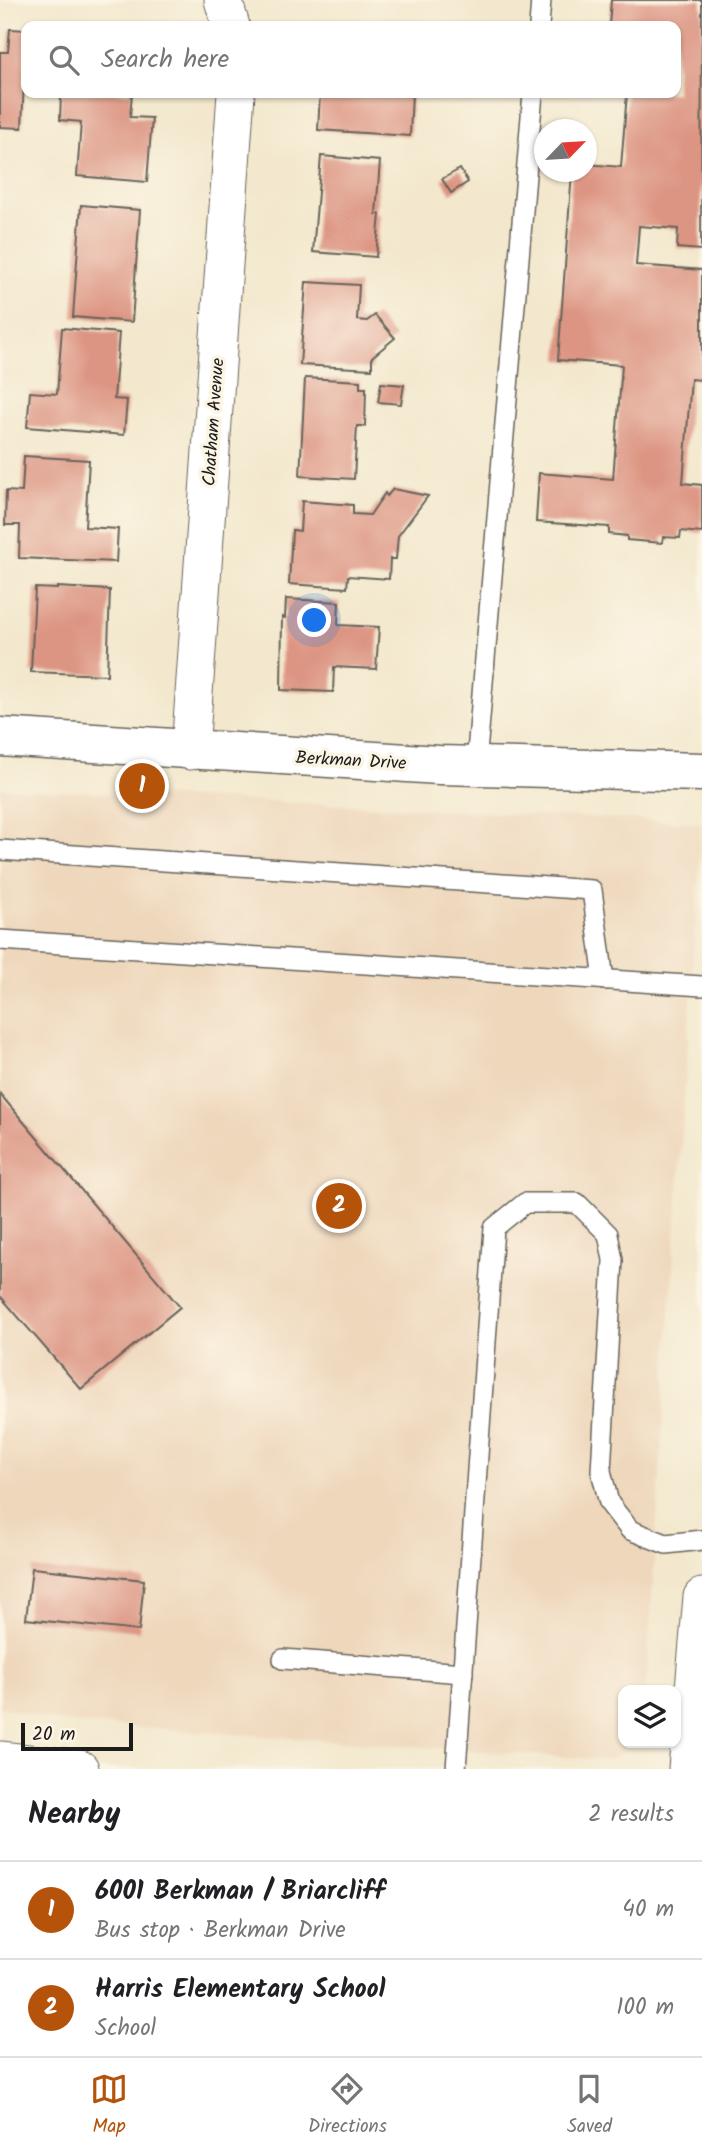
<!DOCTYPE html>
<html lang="en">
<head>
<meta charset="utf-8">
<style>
  :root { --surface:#fff; --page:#f6f6f6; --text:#202124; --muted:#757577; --line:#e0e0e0; --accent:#b45309 }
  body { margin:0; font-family:Kalam,sans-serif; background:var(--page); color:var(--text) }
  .controls { position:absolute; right:21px; bottom:21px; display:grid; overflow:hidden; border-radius:14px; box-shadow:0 2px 5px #0004 }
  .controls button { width:63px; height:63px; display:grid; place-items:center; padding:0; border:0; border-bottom:2px solid var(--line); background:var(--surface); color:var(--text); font:35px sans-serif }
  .compass { position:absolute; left:534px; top:119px; width:63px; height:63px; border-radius:50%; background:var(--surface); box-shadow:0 2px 5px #0004; rotate:65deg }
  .scale { position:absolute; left:21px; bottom:18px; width:112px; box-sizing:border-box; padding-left:7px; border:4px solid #1c1c1c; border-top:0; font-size:19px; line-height:24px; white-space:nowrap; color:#1c1c1c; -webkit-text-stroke:5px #fcf5e5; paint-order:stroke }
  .you { position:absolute; left:315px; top:621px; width:24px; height:24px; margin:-18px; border:5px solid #fff; border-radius:50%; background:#1a73e8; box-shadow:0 0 0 10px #1a73e833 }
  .badge { display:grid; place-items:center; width:46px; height:46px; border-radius:50%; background:var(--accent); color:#fff; font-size:23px; font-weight:700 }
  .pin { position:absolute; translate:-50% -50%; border:4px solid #fff; box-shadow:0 2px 7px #0006 }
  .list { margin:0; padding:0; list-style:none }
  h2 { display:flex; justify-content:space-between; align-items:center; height:91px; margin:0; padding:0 28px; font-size:30px }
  h2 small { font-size:23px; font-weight:400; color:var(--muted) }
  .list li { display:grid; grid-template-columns:46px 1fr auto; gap:21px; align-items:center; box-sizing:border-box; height:98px; padding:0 28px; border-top:2px solid var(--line) }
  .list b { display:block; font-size:26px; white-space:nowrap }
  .list p { margin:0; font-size:23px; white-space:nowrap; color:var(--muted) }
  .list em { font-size:23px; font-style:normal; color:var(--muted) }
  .icon { flex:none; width:38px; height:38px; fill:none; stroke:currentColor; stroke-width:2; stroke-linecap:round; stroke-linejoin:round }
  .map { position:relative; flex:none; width:702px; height:1769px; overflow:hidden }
  .search { position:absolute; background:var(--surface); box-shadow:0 2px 5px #0004; left:21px; right:21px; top:21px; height:77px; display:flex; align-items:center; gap:18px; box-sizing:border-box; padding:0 24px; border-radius:14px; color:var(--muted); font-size:26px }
  .sheet { height:287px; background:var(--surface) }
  nav { display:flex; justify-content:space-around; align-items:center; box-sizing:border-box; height:98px; border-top:2px solid var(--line); background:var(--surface); font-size:19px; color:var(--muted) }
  nav a { display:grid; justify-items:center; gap:4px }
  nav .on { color:var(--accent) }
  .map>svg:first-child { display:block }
</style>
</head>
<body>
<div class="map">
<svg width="702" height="1769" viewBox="0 0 702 1769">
  <rect width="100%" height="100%" fill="#fcf5e5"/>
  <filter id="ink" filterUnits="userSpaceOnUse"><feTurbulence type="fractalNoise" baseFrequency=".0143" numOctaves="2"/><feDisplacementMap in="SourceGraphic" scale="14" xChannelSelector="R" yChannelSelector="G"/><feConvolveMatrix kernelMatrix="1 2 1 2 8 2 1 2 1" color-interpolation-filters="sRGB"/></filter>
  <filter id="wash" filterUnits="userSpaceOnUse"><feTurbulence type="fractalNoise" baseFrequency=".00686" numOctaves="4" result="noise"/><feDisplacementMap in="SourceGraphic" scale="28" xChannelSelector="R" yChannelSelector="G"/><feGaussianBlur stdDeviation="1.57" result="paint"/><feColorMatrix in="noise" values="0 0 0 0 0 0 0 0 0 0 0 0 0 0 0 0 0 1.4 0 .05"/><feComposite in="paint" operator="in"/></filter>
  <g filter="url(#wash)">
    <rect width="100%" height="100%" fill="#f3e8cd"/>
    <!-- built -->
    <polygon fill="#eed7bb" points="0,788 702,823 646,1690 623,1690 623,1743 636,1743 610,1760 60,1722 0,1707"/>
    <g id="blocks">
      <!-- building -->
      <g fill="#dd9583">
        <polygon points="611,0 702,0 701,250 677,248 678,229 639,226 636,265 702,270 702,380 691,379 683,483 702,485 702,533 681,531 680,538 663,537 662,543 627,540 627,536 609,534 609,527 536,522 539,473 613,479 622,365 558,360 572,172 586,172 586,164 621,167 627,93 676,93 676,26 609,26"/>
        <polygon points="10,29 26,30 22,128 0,127 0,52 8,52"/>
        <polygon points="61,93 132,93 130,117 152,118 147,182 77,176 81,122 60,120"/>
        <polygon points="320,93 412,93 410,136 318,130"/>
        <polygon points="321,156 380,161 376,214 380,214 376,257 313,252"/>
        <polygon points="460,169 468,182 451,193 442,179"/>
        <polygon points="81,205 140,210 132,322 73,317"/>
        <polygon points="306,282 359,285 357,320 367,321 375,315 395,338 372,357 372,369 300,365"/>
        <polygon points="62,328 119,333 114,399 127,400 124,435 27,427 30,392 57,394"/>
        <polygon points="305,378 360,381 360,388 366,388 365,426 357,426 354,479 300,476"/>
        <polygon points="381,383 404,385 401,404 378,402"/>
        <polygon points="24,456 89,460 85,527 118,529 116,562 19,558 20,525 5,525 6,491 22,492"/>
        <polygon points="393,489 428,496 398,536 396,559 390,559 389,579 348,576 347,588 289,584 292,530 300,531 302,501 353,505 353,514 370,515 385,493 387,496"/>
        <polygon points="57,587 110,590 107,675 31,672 35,588 57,589"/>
        <polygon points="286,599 339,602 338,625 379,627 376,669 334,667 333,692 281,690 282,617 285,618"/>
        <polygon points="0,1094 180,1307 81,1389 0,1296"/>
        <polygon points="32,1568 144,1580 139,1631 26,1619"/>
      </g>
    </g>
  </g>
  <g filter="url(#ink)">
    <use href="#blocks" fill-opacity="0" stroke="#67635a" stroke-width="2"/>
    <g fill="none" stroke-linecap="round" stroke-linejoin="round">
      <!-- lane casing -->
      <g stroke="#67635a" stroke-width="22">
        <g id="lane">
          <polyline points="539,26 541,0"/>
          <polyline points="476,765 533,93"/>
          <polyline points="0,850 592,890 604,980"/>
          <polyline points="0,940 702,986"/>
          <polyline points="283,1659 463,1673"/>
          <polyline points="456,1769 494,1228 525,1203 577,1203 608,1234 613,1260 601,1471 609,1503 630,1530 666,1544 702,1540"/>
        </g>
      </g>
      <!-- street casing -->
      <g stroke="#67635a" stroke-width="39">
        <g id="street">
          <polyline points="223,0 231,26"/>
          <polyline points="190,751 236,93"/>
          <polyline points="0,1760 80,1769"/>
          <polyline points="687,1769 702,1597"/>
        </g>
      </g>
      <!-- secondary casing -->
      <g stroke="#67635a" stroke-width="41">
        <polyline id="secondary" points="0,737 439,765 702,772"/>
      </g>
      <!-- lane -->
      <use href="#lane" stroke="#fff" stroke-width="19"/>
      <!-- street -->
      <use href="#street" stroke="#fff" stroke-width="37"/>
      <!-- secondary -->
      <use href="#secondary" stroke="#fff" stroke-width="38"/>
    </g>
  </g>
  <g text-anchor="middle" stroke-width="7" stroke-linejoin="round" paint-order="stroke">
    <!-- street labels -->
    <g font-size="18" fill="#1c1c1c" stroke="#fcf5e5">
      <text transform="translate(213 422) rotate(-86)" y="6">Chatham Avenue</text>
      <text transform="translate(351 760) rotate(3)" y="6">Berkman Drive</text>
    </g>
  </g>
</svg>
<div class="controls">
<button><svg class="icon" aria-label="layers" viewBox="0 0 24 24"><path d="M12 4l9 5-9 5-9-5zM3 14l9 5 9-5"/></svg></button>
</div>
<svg class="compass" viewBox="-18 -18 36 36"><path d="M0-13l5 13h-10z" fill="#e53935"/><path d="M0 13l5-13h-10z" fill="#757577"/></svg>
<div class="scale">20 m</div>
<div class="you"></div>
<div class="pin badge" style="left:142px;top:786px">1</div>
<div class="pin badge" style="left:339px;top:1206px">2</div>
<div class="search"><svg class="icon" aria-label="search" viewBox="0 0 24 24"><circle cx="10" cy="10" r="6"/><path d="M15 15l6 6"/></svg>Search here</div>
</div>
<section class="sheet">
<h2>Nearby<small>2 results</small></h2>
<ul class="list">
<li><span class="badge">1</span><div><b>6001 Berkman / Briarcliff</b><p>Bus stop · Berkman Drive</p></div><em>40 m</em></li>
<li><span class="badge">2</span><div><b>Harris Elementary School</b><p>School</p></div><em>100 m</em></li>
</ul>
</section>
<nav>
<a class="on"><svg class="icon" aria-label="map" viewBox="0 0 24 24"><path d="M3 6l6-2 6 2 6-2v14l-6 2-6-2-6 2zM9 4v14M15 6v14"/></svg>Map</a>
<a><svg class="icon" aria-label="directions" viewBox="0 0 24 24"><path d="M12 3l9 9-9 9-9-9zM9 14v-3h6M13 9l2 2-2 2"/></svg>Directions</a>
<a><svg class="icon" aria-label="saved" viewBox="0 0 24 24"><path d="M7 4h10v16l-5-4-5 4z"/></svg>Saved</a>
</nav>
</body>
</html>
